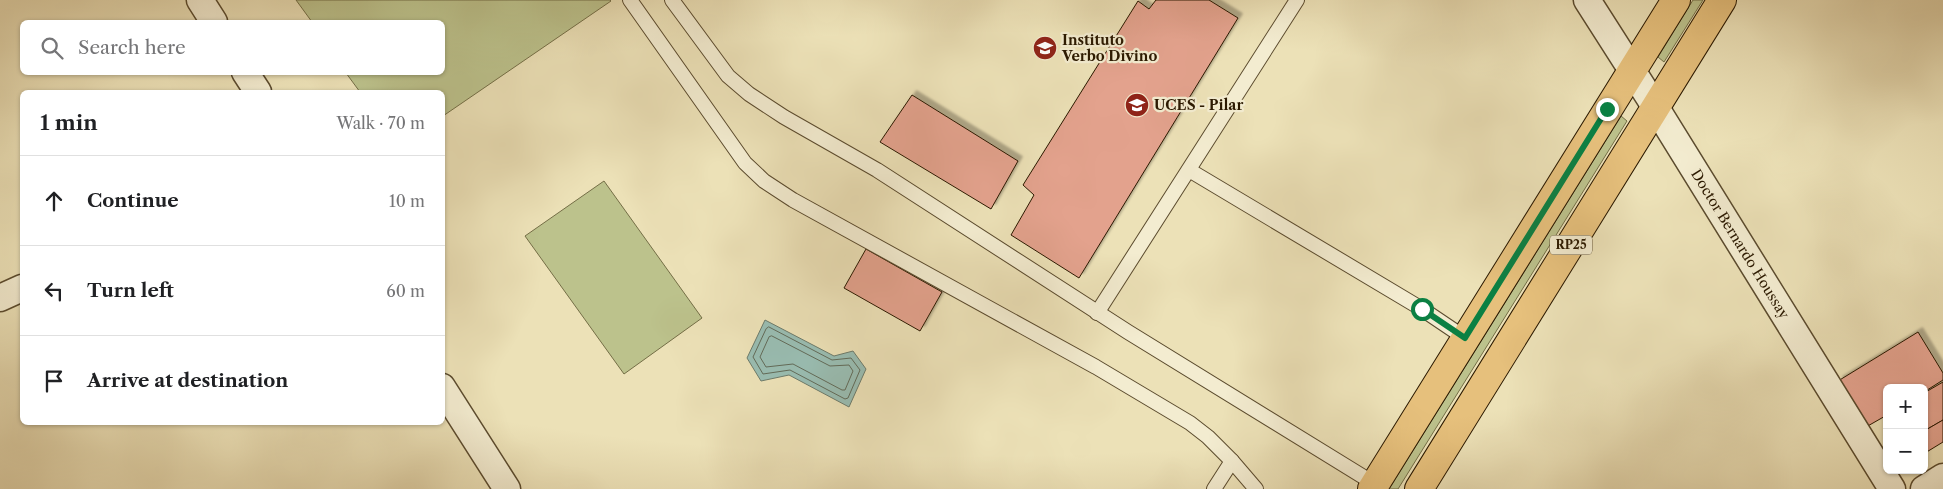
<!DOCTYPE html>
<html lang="en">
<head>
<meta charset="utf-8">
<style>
  :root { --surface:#fff; --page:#f2f2f2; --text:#202124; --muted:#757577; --line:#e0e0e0 }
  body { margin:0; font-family:"Libre Caslon Text",serif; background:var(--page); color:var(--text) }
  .controls { position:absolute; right:15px; bottom:15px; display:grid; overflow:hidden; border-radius:8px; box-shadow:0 1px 4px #0004 }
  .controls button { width:45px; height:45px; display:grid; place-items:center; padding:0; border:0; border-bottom:1px solid var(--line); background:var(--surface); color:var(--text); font:25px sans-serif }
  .stop { position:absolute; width:15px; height:15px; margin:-11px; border:4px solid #0b8043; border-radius:50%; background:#fff }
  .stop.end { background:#0b8043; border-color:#fff; box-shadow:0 1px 5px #0008 }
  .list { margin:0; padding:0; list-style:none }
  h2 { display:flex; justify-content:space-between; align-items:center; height:65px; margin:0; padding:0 20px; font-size:21px }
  h2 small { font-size:16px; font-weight:400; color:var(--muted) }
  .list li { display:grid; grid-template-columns:32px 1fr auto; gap:15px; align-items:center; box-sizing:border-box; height:90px; padding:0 20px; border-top:1px solid var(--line) }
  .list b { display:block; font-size:19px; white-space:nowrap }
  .list em { font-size:16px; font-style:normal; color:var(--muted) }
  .icon { flex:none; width:28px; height:28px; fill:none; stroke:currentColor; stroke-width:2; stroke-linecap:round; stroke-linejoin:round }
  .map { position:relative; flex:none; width:1943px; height:489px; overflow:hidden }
  .search { position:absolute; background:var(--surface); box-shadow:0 1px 4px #0004; left:20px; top:20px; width:425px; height:55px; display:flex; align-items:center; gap:12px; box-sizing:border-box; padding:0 18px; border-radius:8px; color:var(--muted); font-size:19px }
  .panel { position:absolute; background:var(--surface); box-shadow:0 1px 4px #0004; left:20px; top:90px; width:425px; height:335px; border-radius:8px }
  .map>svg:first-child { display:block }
</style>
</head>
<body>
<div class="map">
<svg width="1943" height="489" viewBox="0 0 1943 489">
  <defs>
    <filter id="shadow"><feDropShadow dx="4.5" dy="-4.5" stdDeviation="1" flood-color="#0004"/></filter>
  </defs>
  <rect width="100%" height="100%" fill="#ece1b7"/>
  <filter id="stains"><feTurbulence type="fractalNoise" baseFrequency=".004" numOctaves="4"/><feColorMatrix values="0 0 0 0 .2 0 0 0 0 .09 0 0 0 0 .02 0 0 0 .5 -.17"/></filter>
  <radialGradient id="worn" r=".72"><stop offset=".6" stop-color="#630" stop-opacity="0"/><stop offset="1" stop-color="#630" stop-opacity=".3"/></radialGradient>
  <!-- green -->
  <g fill="#bcc28c" stroke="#746e46">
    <polygon points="296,0 610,0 611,1 443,116 442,92 360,92 346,73 442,72 442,22 312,22"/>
    <polygon points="1693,0 1703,0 1664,62 1658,57"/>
    <polygon points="1621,116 1627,121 1398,489 1389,489"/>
    <polygon points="604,181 702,318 624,374 525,236"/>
  </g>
  <!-- water -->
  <polygon fill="#99bdb2" stroke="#6d7b6b" points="765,320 834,356 853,351 866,369 849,407 789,375 761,381 747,358"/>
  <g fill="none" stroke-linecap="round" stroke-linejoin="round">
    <!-- shore -->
    <g stroke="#626b59" stroke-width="1">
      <polygon points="769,327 832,360 851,358 860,370 848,398 845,399 790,370 763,374 753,357 766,329"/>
      <polygon points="772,336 830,366 849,365 853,371 845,390 842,390 793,364 766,367 760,357 769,337"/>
    </g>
  </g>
  <!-- building -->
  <g fill="#e3a28d" stroke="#2b1900" filter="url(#shadow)">
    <polygon points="1156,0 1209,0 1238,18 1079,278 1011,235 1034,195 1023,185 1138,1 1149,9"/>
    <polygon points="912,95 1018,161 991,209 880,142"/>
    <polygon points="866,249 942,292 920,331 844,288"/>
    <polygon points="1918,332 1943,373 1943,380 1924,392 1924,388 1887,388 1887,415 1866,427 1838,381"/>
    <polygon points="1943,382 1943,420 1924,431 1924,393"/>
    <polygon points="1943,420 1943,442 1925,453 1924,431"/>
  </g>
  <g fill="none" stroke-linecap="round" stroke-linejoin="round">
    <!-- service casing -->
    <g stroke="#5b4b2e" stroke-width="16">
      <g id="service">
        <polyline points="630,0 745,163 764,181 793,200 1096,367 1190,423 1208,437 1232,461 1256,489"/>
        <polyline points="672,0 728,76 749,94 784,117 877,170 1128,332 1375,484"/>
        <polyline points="1189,170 1422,309 1465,338"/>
        <polyline points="1097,313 1297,0"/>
        <polyline points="1214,489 1232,461"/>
      </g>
    </g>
    <!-- minor casing -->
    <g stroke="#5b4b2e" stroke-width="29">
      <g id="minor">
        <polyline points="200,0 214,22"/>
        <path id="s1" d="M1587 0 1656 108 1892 489"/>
        <polyline points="245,72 258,92"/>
        <polyline points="0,298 22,288"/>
        <polyline points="442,387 507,489"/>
        <polyline points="1924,489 1943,477"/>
      </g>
    </g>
    <!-- primary casing -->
    <g stroke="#2b1900" stroke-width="30">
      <g id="primary">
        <polyline points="1372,489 1676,0"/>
        <polyline points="1419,489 1722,0"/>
      </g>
    </g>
    <!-- service -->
    <use href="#service" stroke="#f3ecd0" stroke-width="14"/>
    <!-- minor -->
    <use href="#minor" stroke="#f3ecd0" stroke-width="26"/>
    <!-- primary -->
    <use href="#primary" stroke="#e6c07c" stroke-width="28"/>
  </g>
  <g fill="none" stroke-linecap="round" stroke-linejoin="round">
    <!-- route -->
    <polyline stroke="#0b8043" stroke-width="6" points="1422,309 1465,338 1607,109"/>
  </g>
  <!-- icons -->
  <defs>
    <g id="school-disc" transform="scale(1.25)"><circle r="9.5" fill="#8f2418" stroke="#f3ecd0"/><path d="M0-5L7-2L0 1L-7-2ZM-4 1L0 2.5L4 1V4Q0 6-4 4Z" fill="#fff"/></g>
    <g id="university-disc" transform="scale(1.25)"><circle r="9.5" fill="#8f2418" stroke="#f3ecd0"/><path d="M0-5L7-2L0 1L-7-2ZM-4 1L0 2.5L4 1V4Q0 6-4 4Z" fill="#fff"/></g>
  </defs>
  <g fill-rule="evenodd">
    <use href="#school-disc" x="1045" y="48"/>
    <use href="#university-disc" x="1137" y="105"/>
  </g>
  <g text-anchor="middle" stroke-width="4.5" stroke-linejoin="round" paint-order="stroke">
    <!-- shield labels -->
    <rect fill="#f3ecd0" stroke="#67583e" stroke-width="1" x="1550" y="235.5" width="42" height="19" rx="4"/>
    <g font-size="12" font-weight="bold" fill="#2b1900">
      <text x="1571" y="249">RP25</text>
    </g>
    <!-- poi labels -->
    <g font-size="14" font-weight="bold" fill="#2b1900" stroke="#f3ecd0" text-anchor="start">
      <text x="1062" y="45">Instituto<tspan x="1062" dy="16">Verbo Divino</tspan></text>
      <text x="1154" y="110">UCES - Pilar</text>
    </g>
    <!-- street labels -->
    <g font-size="14" fill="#2b1900" stroke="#f3ecd0">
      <text dy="5" stroke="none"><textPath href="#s1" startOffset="288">Doctor Bernardo Houssay</textPath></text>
    </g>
  </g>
  <rect width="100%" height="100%" filter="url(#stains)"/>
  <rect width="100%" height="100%" fill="url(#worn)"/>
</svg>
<div class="controls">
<button>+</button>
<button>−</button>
</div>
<div class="stop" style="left:1422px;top:309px"></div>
<div class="stop end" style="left:1607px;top:109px"></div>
<div class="search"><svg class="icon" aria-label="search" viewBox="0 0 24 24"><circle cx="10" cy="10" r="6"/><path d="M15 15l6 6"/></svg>Search here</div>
<section class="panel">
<h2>1 min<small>Walk · 70 m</small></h2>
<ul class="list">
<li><svg class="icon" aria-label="ahead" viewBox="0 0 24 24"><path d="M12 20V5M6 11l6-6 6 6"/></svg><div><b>Continue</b></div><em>10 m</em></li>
<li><svg class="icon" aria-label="left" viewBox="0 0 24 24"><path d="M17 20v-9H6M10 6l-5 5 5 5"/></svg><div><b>Turn left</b></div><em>60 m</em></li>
<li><svg class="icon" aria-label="arrive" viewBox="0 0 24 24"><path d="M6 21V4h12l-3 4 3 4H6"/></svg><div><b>Arrive at destination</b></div></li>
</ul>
</section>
</div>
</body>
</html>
